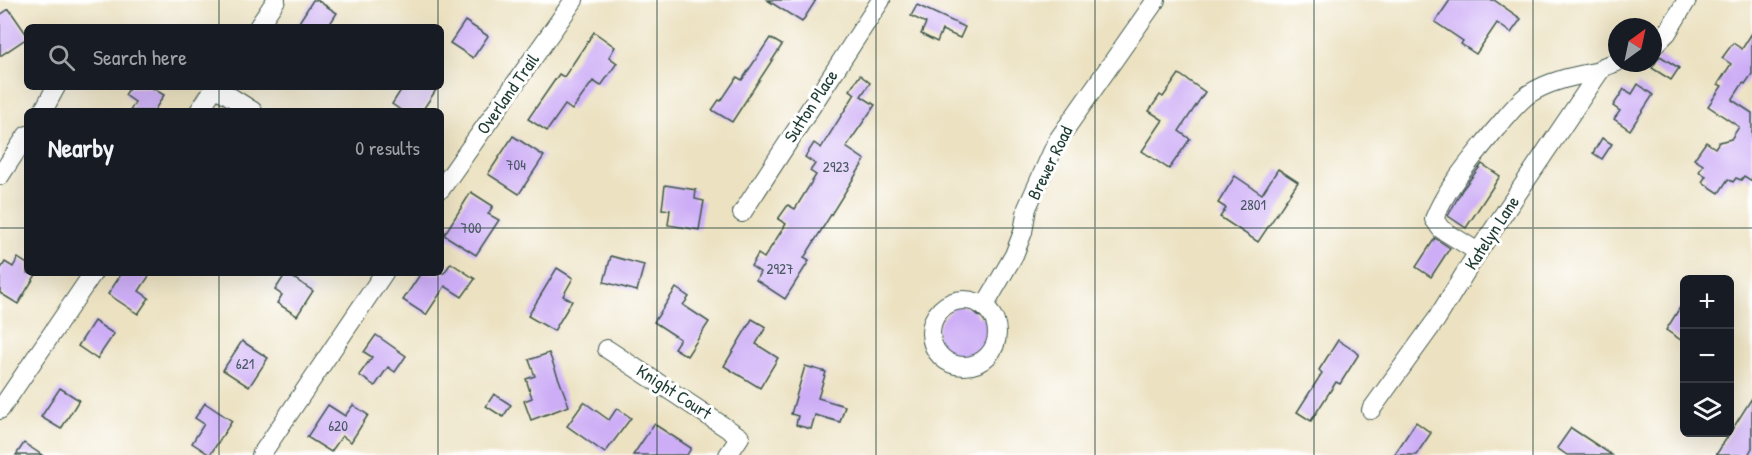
<!DOCTYPE html>
<html lang="en">
<head>
<meta charset="utf-8">
<style>
  :root { --surface:#171b24; --page:#20242c; --text:#f1f3f6; --muted:#9ea1a6; --line:#363941 }
  body { margin:0; font-family:"Patrick Hand",sans-serif; background:var(--page); color:var(--text) }
  .controls { position:absolute; right:18px; bottom:18px; display:grid; overflow:hidden; border-radius:9px; box-shadow:0 6px 24px #0002 }
  .controls button { width:54px; height:54px; display:grid; place-items:center; padding:0; border:0; border-bottom:2px solid var(--line); background:var(--surface); color:var(--text); font:30px sans-serif }
  .compass { position:absolute; left:1608px; top:18px; width:54px; height:54px; border-radius:50%; background:var(--surface); box-shadow:0 6px 24px #0002; rotate:33deg }
  .list { margin:0; padding:0; list-style:none }
  h2 { display:flex; justify-content:space-between; align-items:center; height:78px; margin:0; padding:0 24px; font-size:26px }
  h2 small { font-size:20px; font-weight:400; color:var(--muted) }
  .icon { flex:none; width:33px; height:33px; fill:none; stroke:currentColor; stroke-width:2; stroke-linecap:round; stroke-linejoin:round }
  .map { position:relative; flex:none; width:1752px; height:455px; overflow:hidden }
  .search { position:absolute; background:var(--surface); box-shadow:0 6px 24px #0002; left:24px; top:24px; width:420px; height:66px; display:flex; align-items:center; gap:15px; box-sizing:border-box; padding:0 21px; border-radius:9px; color:var(--muted); font-size:22px }
  .panel { position:absolute; background:var(--surface); box-shadow:0 6px 24px #0002; left:24px; top:108px; width:420px; height:168px; border-radius:9px }
  .map>svg:first-child { display:block }
</style>
</head>
<body>
<div class="map">
<svg width="1752" height="455" viewBox="0 0 1752 455">
  <rect width="100%" height="100%" fill="#fff"/>
  <filter id="ink" filterUnits="userSpaceOnUse"><feTurbulence type="fractalNoise" baseFrequency=".0167" numOctaves="2"/><feDisplacementMap in="SourceGraphic" scale="12" xChannelSelector="R" yChannelSelector="G"/><feConvolveMatrix kernelMatrix="1 2 1 2 8 2 1 2 1" color-interpolation-filters="sRGB"/></filter>
  <filter id="wash" filterUnits="userSpaceOnUse"><feTurbulence type="fractalNoise" baseFrequency=".008" numOctaves="4" result="noise"/><feDisplacementMap in="SourceGraphic" scale="24" xChannelSelector="R" yChannelSelector="G"/><feGaussianBlur stdDeviation="1.35" result="paint"/><feColorMatrix in="noise" values="0 0 0 0 0 0 0 0 0 0 0 0 0 0 0 0 0 1.4 0 .05"/><feComposite in="paint" operator="in"/></filter>
  <g filter="url(#wash)">
    <rect width="100%" height="100%" fill="#ece2c2"/>
    <g id="blocks">
      <!-- building -->
      <g fill="#cdaef6">
        <polygon points="313,0 317,0 337,13 328,27 296,27"/>
        <polygon points="767,0 816,0 802,22"/>
        <polygon points="1450,0 1494,0 1521,19 1511,33 1497,23 1476,54 1461,44 1463,41 1435,22"/>
        <polygon points="917,5 965,27 960,38 942,30 937,42 921,34 926,23 911,16"/>
        <polygon points="9,9 27,35 27,38 0,56 0,15"/>
        <polygon points="465,21 488,36 473,58 450,43"/>
        <polygon points="594,32 615,47 609,57 617,63 601,86 593,81 572,110 565,105 547,131 528,119 559,74 564,77"/>
        <polygon points="1752,33 1752,74 1745,84 1743,83 1732,100 1752,113 1752,181 1744,176 1741,180 1736,178 1733,182 1728,179 1719,193 1702,182 1706,176 1699,172 1703,165 1694,159 1706,142 1715,148 1719,142 1731,139 1739,127 1708,106 1722,86 1718,84 1731,64 1722,58 1733,43 1742,49"/>
        <polygon points="770,38 782,45 732,122 712,110 719,100 721,101 737,77 742,80"/>
        <polygon points="1660,56 1679,68 1671,80 1652,68"/>
        <polygon points="1179,74 1205,92 1179,131 1190,139 1169,169 1142,151 1163,120 1149,111 1160,95 1163,97"/>
        <polygon points="860,75 870,83 861,96 875,105 846,147 865,160 804,258 809,261 785,299 756,280 760,272 751,266 758,254 764,258 786,224 778,219 788,205 795,209 816,175 810,171 815,164 805,157 814,143 821,148 855,94 850,90"/>
        <polygon points="1638,84 1653,95 1630,130 1614,119 1620,111 1613,106 1624,89 1632,94"/>
        <polygon points="130,87 151,87 164,95 154,111 130,111 135,102 125,95"/>
        <polygon points="403,87 438,87 422,111 402,111 392,104"/>
        <polygon points="513,136 544,156 519,194 488,174"/>
        <polygon points="1602,138 1612,144 1602,159 1593,153"/>
        <polygon points="1482,164 1500,176 1466,228 1448,216 1462,190"/>
        <polygon points="1278,169 1298,182 1258,242 1220,217 1226,208 1218,203 1235,176 1262,194"/>
        <polygon points="665,185 696,190 695,199 704,201 699,230 668,225 670,210 662,209"/>
        <polygon points="471,192 493,206 488,214 499,220 476,255 444,235"/>
        <polygon points="1435,238 1450,248 1431,277 1416,267"/>
        <polygon points="611,256 644,265 637,291 604,282"/>
        <polygon points="18,258 27,264 27,273 37,273 18,304 0,293 0,270 5,262 13,267"/>
        <polygon points="451,263 475,279 462,297 445,286 426,315 403,300 421,273 444,273"/>
        <polygon points="557,268 573,278 563,296 572,301 554,331 528,316"/>
        <polygon points="122,273 151,273 139,291 149,298 138,314 108,294"/>
        <polygon points="286,273 313,291 297,316 277,303 282,295 275,290"/>
        <polygon points="676,288 689,297 683,305 709,322 687,356 674,348 680,339 654,322"/>
        <polygon points="1684,301 1684,342 1666,330"/>
        <polygon points="957,304 973,309 978,316 986,318 990,323 992,332 988,348 975,359 958,361 950,357 939,344 937,336 938,326 943,318"/>
        <polygon points="752,319 766,327 756,344 778,358 760,388 724,366"/>
        <polygon points="94,321 114,334 97,359 78,346"/>
        <polygon points="376,335 406,356 395,372 388,367 375,386 359,375 372,357 364,352"/>
        <polygon points="1338,340 1359,354 1340,384 1336,382 1311,421 1297,412 1322,373 1319,370"/>
        <polygon points="242,341 268,358 249,387 223,370"/>
        <polygon points="549,353 569,406 531,420 524,401 532,398 526,379 535,376 529,360"/>
        <polygon points="805,366 826,372 818,398 845,406 840,422 815,415 811,429 796,425 798,416 791,414"/>
        <polygon points="60,388 79,400 61,429 41,417"/>
        <polygon points="494,394 511,405 503,417 486,406"/>
        <polygon points="1752,398 1752,448 1748,455 1716,455"/>
        <polygon points="584,402 609,420 617,408 631,418 605,453 567,426"/>
        <polygon points="205,403 232,421 210,455 192,443 204,424 195,418"/>
        <polygon points="328,405 345,416 353,405 368,415 351,442 342,436 331,452 307,437"/>
        <polygon points="1416,422 1431,433 1416,455 1394,455"/>
        <polygon points="654,424 691,448 687,455 633,455"/>
        <polygon points="1571,428 1612,455 1567,455 1557,448"/>
        <polygon points="24,443 42,455 16,455"/>
      </g>
    </g>
  </g>
  <g filter="url(#ink)">
    <use href="#blocks" fill-opacity="0" stroke="#3e5649" stroke-width="1.5"/>
    <g fill="none" stroke-linecap="round" stroke-linejoin="round">
      <!-- minor casing -->
      <g stroke="#3e5649" stroke-width="20">
        <g id="minor">
          <polyline points="258,27 276,0"/>
          <polyline points="1653,47 1667,33 1687,0"/>
          <polyline points="215,87 253,111"/>
          <polyline points="43,111 56,87"/>
          <polyline points="199,111 215,87"/>
          <polyline points="0,176 27,135"/>
          <polyline points="441,189 574,0"/>
          <polyline points="742,213 881,0"/>
          <path d="M1478 252 1441 229 1434 219C1447 186 1472 159 1494 131 1505 119 1516 103 1529 94 1550 80 1576 76 1600 71"/>
          <circle cx="964" cy="333" r="33"/>
          <polyline points="984,307 1014,255 1023,232 1027,208 1057,141 1156,0"/>
          <polyline points="607,349 740,437 728,455"/>
          <polyline points="0,410 93,273"/>
          <polyline points="1371,410 1436,320 1478,252 1600,71 1603,67 1617,62"/>
          <polyline points="261,455 384,273"/>
        </g>
      </g>
      <!-- minor -->
      <use href="#minor" stroke="#fff" stroke-width="18"/>
    </g>
  </g>
  <!-- grid -->
  <path fill="none" stroke="#1f3d34" stroke-width="1.5" stroke-opacity="0.55" d="M219 0V27M438 0V27M657 0V455M876 0V455M1095 0V455M1314 0V455M1533 0V455M219 87V111M438 87V111M0 228H27M441 228H1752M219 273V455M438 273V455"/>
  <g text-anchor="middle" stroke-width="6" stroke-linejoin="round" paint-order="stroke">
    <!-- number labels -->
    <g font-size="15" fill="#4a5964">
      <text x="516" y="170">704</text>
      <text x="836" y="172">2923</text>
      <text x="1253" y="210">2801</text>
      <text x="471" y="233">700</text>
      <text x="780" y="274">2927</text>
      <text x="245" y="369">621</text>
      <text x="338" y="431">620</text>
    </g>
    <!-- street labels -->
    <g font-size="18" fill="#1f3d34" stroke="#fff">
      <text transform="translate(508 94) rotate(-55)" y="6">Overland Trail</text>
      <text transform="translate(811 106) rotate(-57)" y="6">Sutton Place</text>
      <text transform="translate(1050 163) rotate(-64)" y="6">Brewer Road</text>
      <text transform="translate(1492 233) rotate(-57)" y="6">Katelyn Lane</text>
      <text transform="translate(674 392) rotate(33)" y="6">Knight Court</text>
    </g>
  </g>
</svg>
<div class="controls">
<button>+</button>
<button>−</button>
<button><svg class="icon" aria-label="layers" viewBox="0 0 24 24"><path d="M12 4l9 5-9 5-9-5zM3 14l9 5 9-5"/></svg></button>
</div>
<svg class="compass" viewBox="-18 -18 36 36"><path d="M0-13l5 13h-10z" fill="#e53935"/><path d="M0 13l5-13h-10z" fill="#9ea1a6"/></svg>
<div class="search"><svg class="icon" aria-label="search" viewBox="0 0 24 24"><circle cx="10" cy="10" r="6"/><path d="M15 15l6 6"/></svg>Search here</div>
<section class="panel">
<h2>Nearby<small>0 results</small></h2>
<ul class="list">
</ul>
</section>
</div>
</body>
</html>
